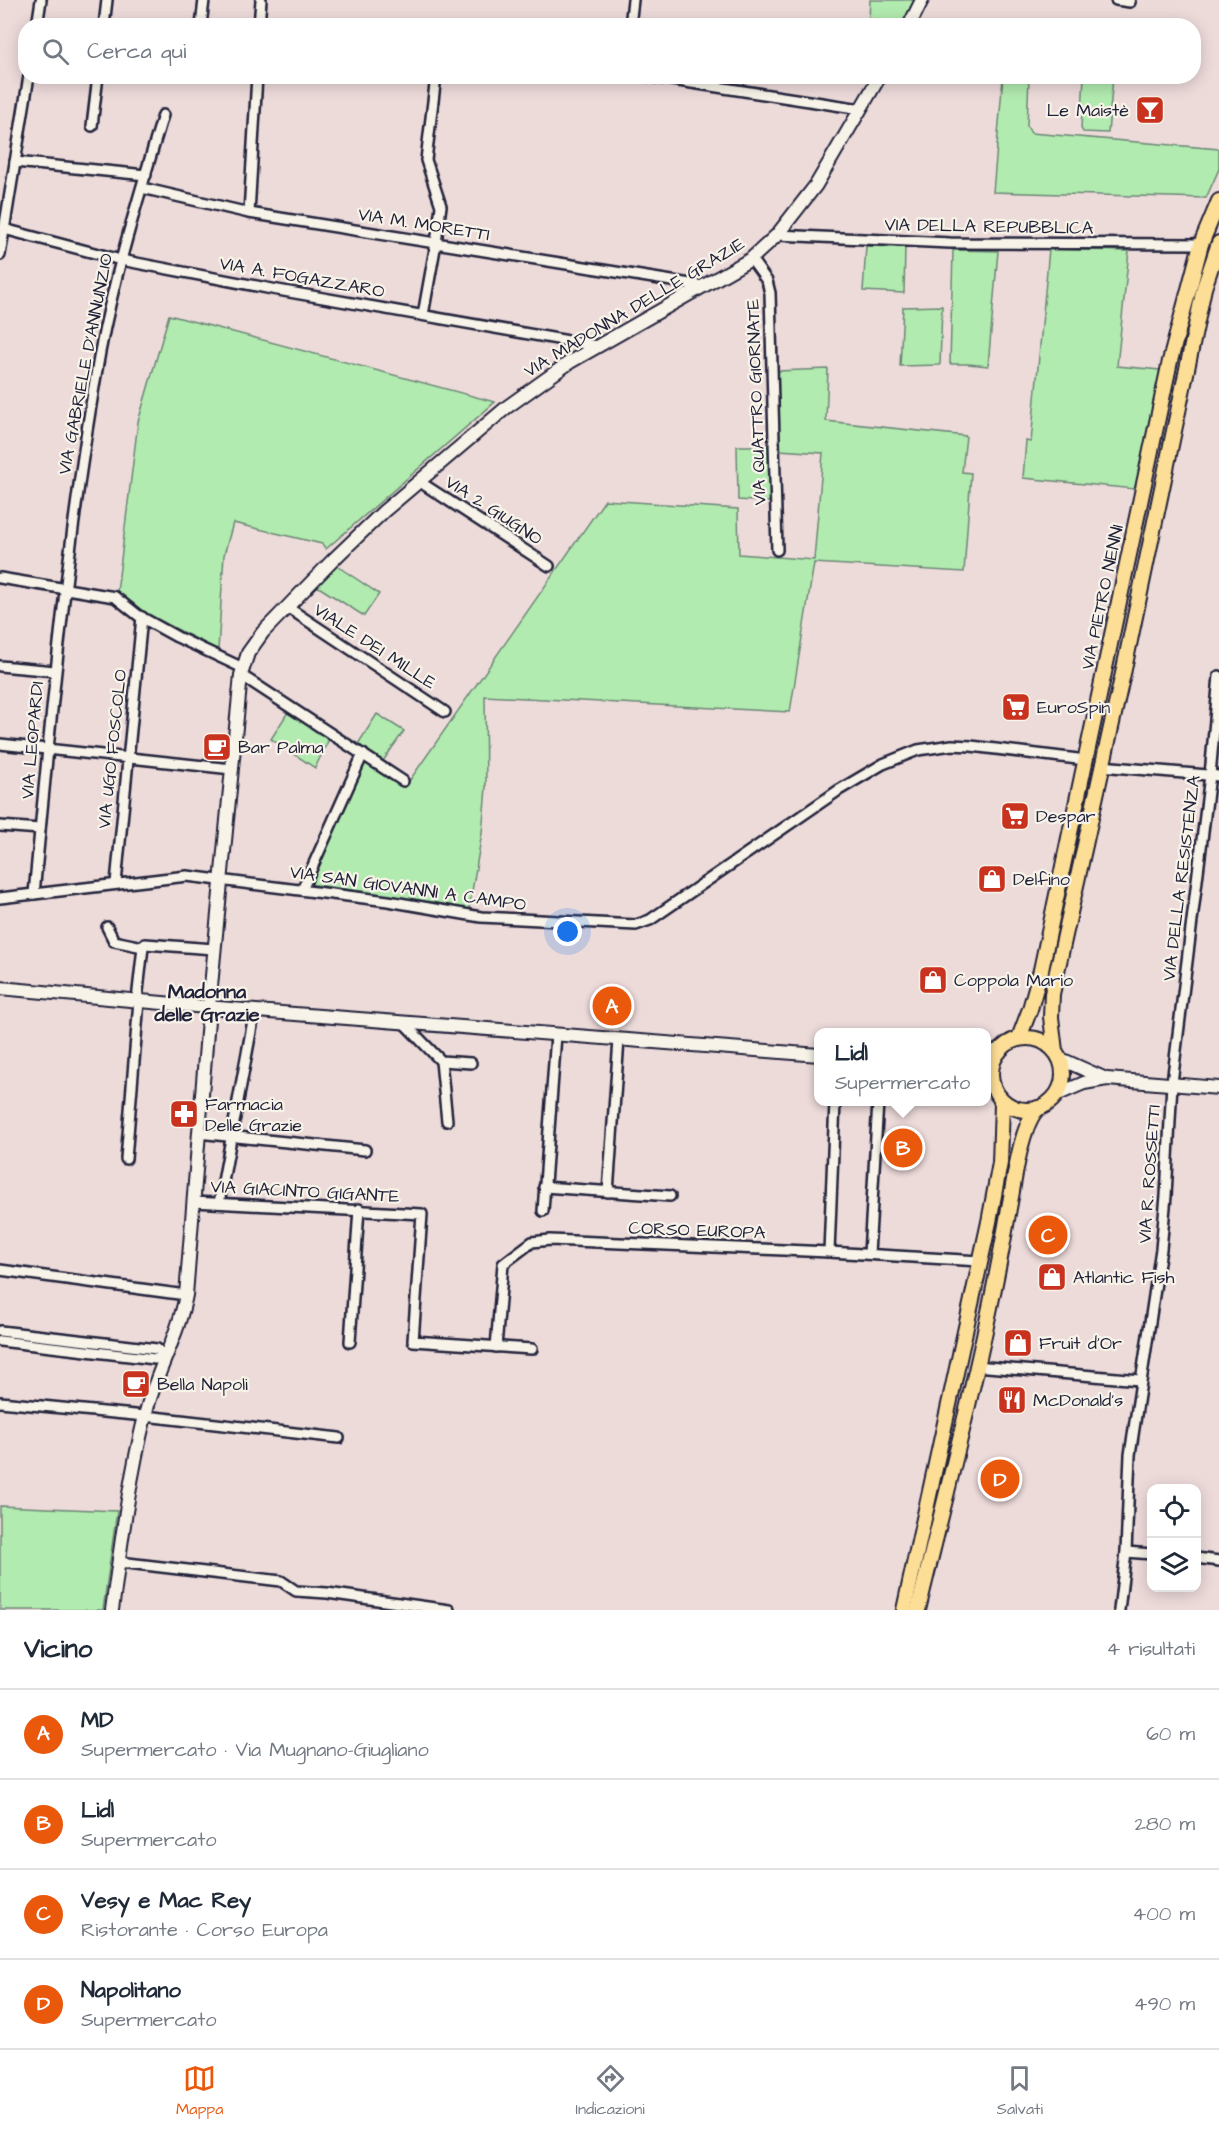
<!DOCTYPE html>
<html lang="it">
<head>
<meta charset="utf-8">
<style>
  :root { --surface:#fff; --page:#f2f2f3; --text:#1f2937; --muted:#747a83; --line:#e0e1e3; --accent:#ea580c }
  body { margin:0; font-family:"Architects Daughter",sans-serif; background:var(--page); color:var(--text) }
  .controls { position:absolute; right:18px; bottom:18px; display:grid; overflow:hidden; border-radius:12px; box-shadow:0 3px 15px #0003 }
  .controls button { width:54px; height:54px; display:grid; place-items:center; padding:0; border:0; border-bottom:2px solid var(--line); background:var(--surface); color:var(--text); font:30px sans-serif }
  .you { position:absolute; left:568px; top:932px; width:21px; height:21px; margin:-15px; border:4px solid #fff; border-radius:50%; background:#1a73e8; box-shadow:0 0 0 9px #1a73e833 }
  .badge { display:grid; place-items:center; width:39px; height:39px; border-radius:50%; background:var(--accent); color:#fff; font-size:20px; font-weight:700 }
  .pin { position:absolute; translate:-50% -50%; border:3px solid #fff; box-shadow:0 2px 6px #0006 }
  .popup { position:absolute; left:814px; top:1028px; width:177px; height:78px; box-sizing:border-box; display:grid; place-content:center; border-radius:12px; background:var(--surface); filter:drop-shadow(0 2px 4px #0005); font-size:20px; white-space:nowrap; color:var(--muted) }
  .popup b { font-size:22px; color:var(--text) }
  .popup::after { content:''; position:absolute; left:50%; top:100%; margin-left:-12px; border:12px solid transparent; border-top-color:var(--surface) }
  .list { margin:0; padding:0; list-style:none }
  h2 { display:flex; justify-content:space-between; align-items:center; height:78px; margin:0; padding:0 24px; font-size:26px }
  h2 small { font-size:20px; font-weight:400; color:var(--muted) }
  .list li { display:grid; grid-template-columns:39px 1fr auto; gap:18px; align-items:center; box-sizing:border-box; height:90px; padding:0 24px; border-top:2px solid var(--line) }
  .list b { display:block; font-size:22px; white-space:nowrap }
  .list p { margin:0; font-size:20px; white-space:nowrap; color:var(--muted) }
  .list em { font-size:20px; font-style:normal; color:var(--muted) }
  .icon { flex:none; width:33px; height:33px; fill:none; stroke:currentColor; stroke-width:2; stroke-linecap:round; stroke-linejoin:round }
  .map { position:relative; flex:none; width:1219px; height:1610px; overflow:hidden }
  .search { position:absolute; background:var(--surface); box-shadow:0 3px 15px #0003; left:18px; right:18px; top:18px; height:66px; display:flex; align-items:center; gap:15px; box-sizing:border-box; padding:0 21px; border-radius:24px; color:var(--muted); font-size:22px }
  .sheet { height:438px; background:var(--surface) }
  nav { display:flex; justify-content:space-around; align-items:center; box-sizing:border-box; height:84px; border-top:2px solid var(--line); background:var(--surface); font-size:16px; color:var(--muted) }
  nav a { display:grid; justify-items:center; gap:3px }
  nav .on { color:var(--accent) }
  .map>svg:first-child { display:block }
</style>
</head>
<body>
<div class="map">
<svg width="1219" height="1610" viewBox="0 0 1219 1610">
  <rect width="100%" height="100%" fill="#eddbda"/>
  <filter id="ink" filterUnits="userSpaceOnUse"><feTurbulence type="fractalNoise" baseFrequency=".0167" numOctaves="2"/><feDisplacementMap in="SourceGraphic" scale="12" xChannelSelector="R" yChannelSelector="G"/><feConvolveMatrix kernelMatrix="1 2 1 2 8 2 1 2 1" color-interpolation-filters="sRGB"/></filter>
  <g filter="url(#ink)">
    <!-- green -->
    <g fill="#b2ebaf" stroke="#6a8675" stroke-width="1.5">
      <polygon points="870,0 914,0 902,24 869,19"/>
      <polygon points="1003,77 1029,77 1027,126 1031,133 1219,149 1219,169 1206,198 993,192"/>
      <polygon points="1084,77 1113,77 1108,133 1083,132 1081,128"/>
      <polygon points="866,246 905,247 904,293 863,291"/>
      <polygon points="1049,249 1129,251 1117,366 1160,370 1135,489 1023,478 1026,441 1031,442"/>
      <polygon points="953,250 998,251 988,366 968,364 950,364"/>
      <polygon points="942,306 940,365 900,366 903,307"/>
      <polygon points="169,315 495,402 326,549 322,544 233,523 224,555 218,650 145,613 117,592 138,422"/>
      <polygon points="828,369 826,421 966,436 962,472 971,473 964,572 814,563 790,712 485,696 486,788 482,833 469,909 380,894 309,884 364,761 405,787 605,500 738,509 739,554 814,560 823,453 779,450 777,371"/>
      <polygon points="737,446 771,446 772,502 738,500"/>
      <polygon points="337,566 379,594 364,616 317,586"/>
      <polygon points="288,712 329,739 315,768 271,739"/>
      <polygon points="377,714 404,731 383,761 358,744"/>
      <polygon points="0,1506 117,1511 103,1610 0,1610"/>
    </g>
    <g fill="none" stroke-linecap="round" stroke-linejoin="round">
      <!-- street casing -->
      <g stroke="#22223b" stroke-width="14">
        <g id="street">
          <polyline points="1116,0 1130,2"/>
          <polyline points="37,26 41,0"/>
          <polyline points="104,26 107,0"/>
          <polyline points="201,26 204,0"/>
          <polyline points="259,26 261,0"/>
          <polyline points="630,26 633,0"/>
          <polyline points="646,76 861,109"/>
          <polyline points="92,126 98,76"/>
          <polyline points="15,162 146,175"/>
          <polyline points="142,188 249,213 703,286"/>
          <polyline points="249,213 257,76"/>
          <polyline points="4,229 121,260 272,289 597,346"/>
          <polyline points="777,235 950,243 1201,244"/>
          <polyline points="0,255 29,76"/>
          <polyline points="751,259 767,281 770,293 777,550"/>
          <polyline points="423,315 436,243 441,206 426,160 436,76"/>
          <polyline points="420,482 549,566"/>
          <polyline points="0,578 115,597 139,616 177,637 243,668"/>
          <polyline points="287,607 445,712"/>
          <polyline points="0,666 55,671"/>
          <polyline points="241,675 403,781"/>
          <polyline points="0,744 232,769"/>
          <polyline points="1101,766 1219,776"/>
          <polyline points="0,826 40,829"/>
          <polyline points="116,883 142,617"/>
          <polyline points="302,890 363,754"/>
          <path d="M34 894C51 713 68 532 100 352 115 272 140 193 163 115"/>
          <polyline points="0,898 187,876 388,901 481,917 636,925 650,920 839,790 883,764 918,750 952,745 971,746 1086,760"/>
          <polyline points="107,927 114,941 143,947"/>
          <polyline points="137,1000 143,947 145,944 214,949"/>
          <polyline points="403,1022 441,1061 471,1063"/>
          <polyline points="441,1061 447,1121"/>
          <polyline points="198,1133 365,1150"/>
          <polyline points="126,1159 139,1001"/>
          <polyline points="544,1187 670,1196"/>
          <polyline points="608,1192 619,1040"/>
          <polyline points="194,1202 422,1214 413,1341 532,1349"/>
          <polyline points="219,1203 255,1010"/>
          <polyline points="543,1211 556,1035"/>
          <polyline points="829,1252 835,1102"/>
          <polyline points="869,1254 878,1102"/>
          <polyline points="0,1270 186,1295"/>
          <polyline points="0,1331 157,1349 166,1357"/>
          <polyline points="0,1341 155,1359 166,1357"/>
          <polyline points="350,1342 359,1209"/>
          <polyline points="496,1347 503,1264 532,1242 550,1240 829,1252 980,1261"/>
          <polyline points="976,1366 1140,1380"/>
          <polyline points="0,1402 145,1416 339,1438"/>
          <polyline points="1126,1552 1152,1554"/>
          <polyline points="1196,1558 1219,1561"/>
          <polyline points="119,1562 281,1581 296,1591 327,1593 449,1610"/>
          <polyline points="1119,1610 1126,1552 1130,1455 1161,1249 1166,1196 1172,1083 1210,775 1219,676"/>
        </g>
      </g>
      <!-- secondary casing -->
      <g stroke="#22223b" stroke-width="16">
        <g id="secondary">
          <polyline points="909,26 922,0"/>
          <polyline points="0,988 206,1007 819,1055"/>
          <polyline points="987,1054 1001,1049"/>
          <polyline points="1061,1059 1106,1079"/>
          <polyline points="987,1085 994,1089"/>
          <polyline points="1056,1095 1084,1083 1107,1079 1219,1088"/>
          <path d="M112 1610C121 1545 129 1480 145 1416 155 1374 178 1337 186 1295L209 1007 241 675 248 653 263 632 335 558 384 511 507 407 570 362 751 259 777 235 816 185 880 76"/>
        </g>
      </g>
      <!-- primary casing -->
      <g stroke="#22223b" stroke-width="18">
        <g id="primary">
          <circle cx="1027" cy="1074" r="36"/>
          <polyline points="1019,1038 1030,1009 1041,970 1170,361 1201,244 1219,201"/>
          <polyline points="1055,1051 1051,1017 1052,994 1124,669 1204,288 1219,243"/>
          <polyline points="904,1610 989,1222 1000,1163 1002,1104 1000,1098"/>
          <path d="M918 1610C950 1477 986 1344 1009 1208 1014 1184 1020 1126 1038 1108"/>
        </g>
      </g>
      <!-- street -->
      <use href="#street" stroke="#f7f3e8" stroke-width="9"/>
      <!-- secondary -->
      <use href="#secondary" stroke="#f7f3e8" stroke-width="12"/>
      <!-- primary -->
      <use href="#primary" stroke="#fdde96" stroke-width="14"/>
    </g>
  </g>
  <!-- icons -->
  <defs>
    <g id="bar-square" transform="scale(1.5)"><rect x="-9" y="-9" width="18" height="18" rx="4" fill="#c8321e" stroke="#f7f3e8"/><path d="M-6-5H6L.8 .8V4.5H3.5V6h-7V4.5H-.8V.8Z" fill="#fff"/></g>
    <g id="supermarket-square" transform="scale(1.5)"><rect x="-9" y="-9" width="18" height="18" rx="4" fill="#c8321e" stroke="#f7f3e8"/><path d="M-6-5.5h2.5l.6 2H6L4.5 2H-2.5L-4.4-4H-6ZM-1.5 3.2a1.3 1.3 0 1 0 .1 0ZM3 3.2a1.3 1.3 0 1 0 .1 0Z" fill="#fff"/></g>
    <g id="cafe-square" transform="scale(1.5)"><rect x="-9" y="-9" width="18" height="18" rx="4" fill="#c8321e" stroke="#f7f3e8"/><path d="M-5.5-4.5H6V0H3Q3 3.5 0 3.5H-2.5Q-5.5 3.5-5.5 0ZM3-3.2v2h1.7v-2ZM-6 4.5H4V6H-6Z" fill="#fff"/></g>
    <g id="shop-square" transform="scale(1.5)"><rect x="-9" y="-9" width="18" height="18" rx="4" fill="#c8321e" stroke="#f7f3e8"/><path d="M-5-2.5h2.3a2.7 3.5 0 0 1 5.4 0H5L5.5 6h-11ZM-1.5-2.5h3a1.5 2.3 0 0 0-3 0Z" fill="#fff"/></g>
    <g id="pharmacy-square" transform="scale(1.5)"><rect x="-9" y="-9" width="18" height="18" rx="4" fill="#c8321e" stroke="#f7f3e8"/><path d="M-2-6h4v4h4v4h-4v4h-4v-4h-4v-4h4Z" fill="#fff"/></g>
    <g id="restaurant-square" transform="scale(1.5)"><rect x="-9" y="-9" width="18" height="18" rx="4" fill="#c8321e" stroke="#f7f3e8"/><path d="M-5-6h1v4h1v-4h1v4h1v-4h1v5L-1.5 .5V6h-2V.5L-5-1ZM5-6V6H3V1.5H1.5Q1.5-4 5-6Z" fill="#fff"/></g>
  </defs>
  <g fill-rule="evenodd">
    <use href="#bar-square" x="1150" y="110"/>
    <use href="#supermarket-square" x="1016" y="707"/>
    <use href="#cafe-square" x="217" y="747"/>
    <use href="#supermarket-square" x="1015" y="816"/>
    <use href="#shop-square" x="992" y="879"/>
    <use href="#shop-square" x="933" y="980"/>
    <use href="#pharmacy-square" x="184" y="1114"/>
    <use href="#shop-square" x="1052" y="1277"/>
    <use href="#shop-square" x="1018" y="1343"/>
    <use href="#cafe-square" x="136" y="1384"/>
    <use href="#restaurant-square" x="1012" y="1400"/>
  </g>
  <g text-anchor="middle" stroke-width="4.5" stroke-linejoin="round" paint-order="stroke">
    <!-- poi labels -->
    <g font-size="18" fill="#22223b" stroke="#f7f3e8" text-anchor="start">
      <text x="1129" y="116" text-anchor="end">Le Maistè</text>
      <text x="1037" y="713">EuroSpin</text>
      <text x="238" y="753">Bar Palma</text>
      <text x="1036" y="822">Despar</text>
      <text x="1013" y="885">Delfino</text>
      <text x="954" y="986">Coppola Mario</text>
      <text x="205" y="1110">Farmacia<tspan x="205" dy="21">Delle Grazie</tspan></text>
      <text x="1073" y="1283">Atlantic Fish</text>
      <text x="1039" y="1349">Fruit d'Or</text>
      <text x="157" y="1390">Bella Napoli</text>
      <text x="1033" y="1406">McDonald's</text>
    </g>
    <!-- street labels -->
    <g font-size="18" fill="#22223b" stroke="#f7f3e8">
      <text transform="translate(424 224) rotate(9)" y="6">VIA M. MORETTI</text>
      <text transform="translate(989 226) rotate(1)" y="6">VIA DELLA REPUBBLICA</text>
      <text transform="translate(302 277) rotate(10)" y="6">VIA A. FOGAZZARO</text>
      <text transform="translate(634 307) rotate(-31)" y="6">VIA MADONNA DELLE GRAZIE</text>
      <text transform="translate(85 364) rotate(-79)" y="6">VIA GABRIELE D'ANNUNZIO</text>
      <text transform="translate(756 402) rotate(-92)" y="6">VIA QUATTRO GIORNATE</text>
      <text transform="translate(494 510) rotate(33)" y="6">VIA 2 GIUGNO</text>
      <text transform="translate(1102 597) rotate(-78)" y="6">VIA PIETRO NENNI</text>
      <text transform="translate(375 646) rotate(33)" y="6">VIALE DEI MILLE</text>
      <text transform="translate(32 740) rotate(-85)" y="6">VIA LEOPARDI</text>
      <text transform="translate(112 749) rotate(-84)" y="6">VIA UGO FOSCOLO</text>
      <text transform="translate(1181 878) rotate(-83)" y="6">VIA DELLA RESISTENZA</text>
      <text transform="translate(408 888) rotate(8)" y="6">VIA SAN GIOVANNI A CAMPO</text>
      <text transform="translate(1149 1174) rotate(-86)" y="6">VIA R. ROSSETTI</text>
      <text transform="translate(305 1191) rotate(3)" y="6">VIA GIACINTO GIGANTE</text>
      <text transform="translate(697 1230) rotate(2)" y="6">CORSO EUROPA</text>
    </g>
    <!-- neighbourhood labels -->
    <g font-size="20" font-weight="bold" fill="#22223b" stroke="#f7f3e8">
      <text x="207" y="998">Madonna<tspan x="207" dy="23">delle Grazie</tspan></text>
    </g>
  </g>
</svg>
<div class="controls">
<button><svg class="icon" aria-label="locate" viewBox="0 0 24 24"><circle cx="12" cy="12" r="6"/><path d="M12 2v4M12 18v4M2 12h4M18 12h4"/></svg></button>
<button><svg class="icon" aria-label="layers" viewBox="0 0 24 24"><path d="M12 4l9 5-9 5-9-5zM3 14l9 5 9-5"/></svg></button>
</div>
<div class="you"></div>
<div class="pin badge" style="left:612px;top:1006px">A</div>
<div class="pin badge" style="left:903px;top:1148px">B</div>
<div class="popup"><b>Lidl</b>Supermercato</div>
<div class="pin badge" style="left:1048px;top:1235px">C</div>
<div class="pin badge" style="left:1000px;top:1479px">D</div>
<div class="search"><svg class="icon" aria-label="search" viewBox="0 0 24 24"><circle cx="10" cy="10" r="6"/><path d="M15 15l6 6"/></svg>Cerca qui</div>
</div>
<section class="sheet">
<h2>Vicino<small>4 risultati</small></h2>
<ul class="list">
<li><span class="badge">A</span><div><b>MD</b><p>Supermercato · Via Mugnano-Giugliano</p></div><em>60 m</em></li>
<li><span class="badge">B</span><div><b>Lidl</b><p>Supermercato</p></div><em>280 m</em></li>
<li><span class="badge">C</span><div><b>Vesy e Mac Rey</b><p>Ristorante · Corso Europa</p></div><em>400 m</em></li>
<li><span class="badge">D</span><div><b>Napolitano</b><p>Supermercato</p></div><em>490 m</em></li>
</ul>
</section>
<nav>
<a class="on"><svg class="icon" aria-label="map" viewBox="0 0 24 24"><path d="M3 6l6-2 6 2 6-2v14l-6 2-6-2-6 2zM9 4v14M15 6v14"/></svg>Mappa</a>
<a><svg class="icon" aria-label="directions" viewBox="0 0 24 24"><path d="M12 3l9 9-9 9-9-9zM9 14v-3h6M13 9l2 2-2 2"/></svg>Indicazioni</a>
<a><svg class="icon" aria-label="saved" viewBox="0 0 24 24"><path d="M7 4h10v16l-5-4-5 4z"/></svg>Salvati</a>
</nav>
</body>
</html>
